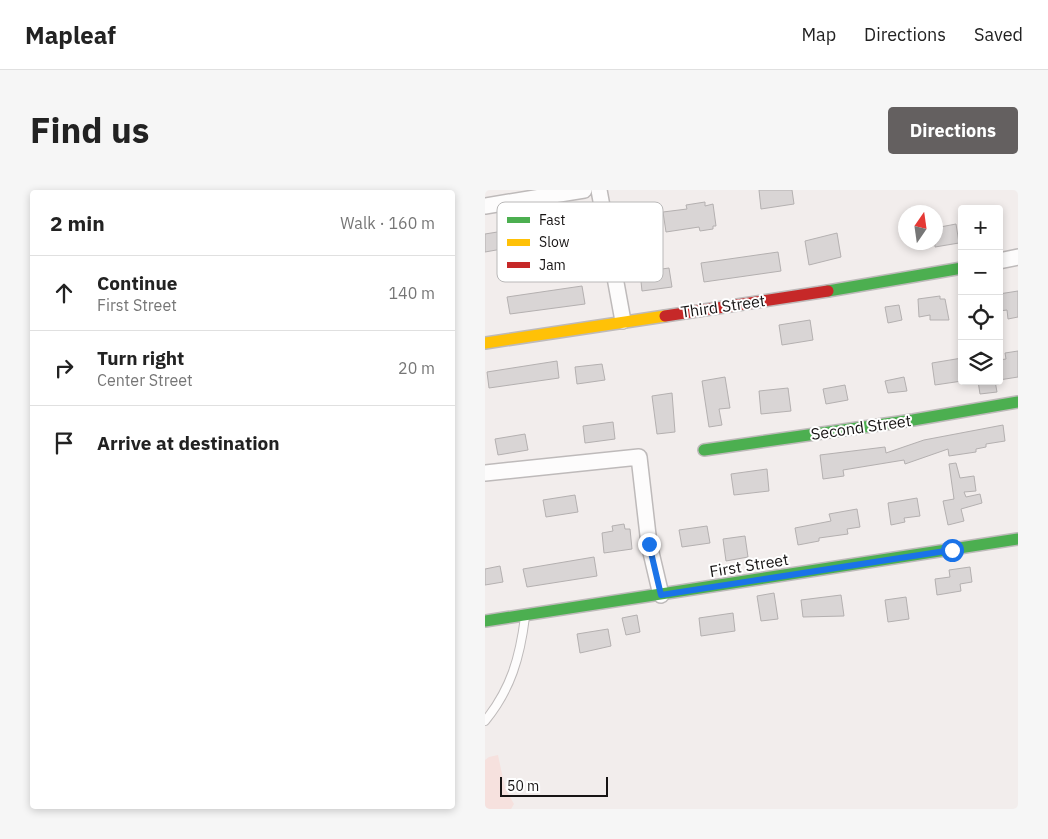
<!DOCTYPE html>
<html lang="en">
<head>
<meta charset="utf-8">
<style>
  :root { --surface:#fff; --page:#f6f6f6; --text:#222; --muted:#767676; --line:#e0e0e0; --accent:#646060 }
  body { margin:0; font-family:"IBM Plex Sans",sans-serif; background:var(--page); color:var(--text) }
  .controls { position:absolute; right:15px; top:15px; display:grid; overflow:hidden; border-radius:5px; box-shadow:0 2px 8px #0003 }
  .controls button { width:45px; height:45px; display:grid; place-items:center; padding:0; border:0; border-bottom:1px solid var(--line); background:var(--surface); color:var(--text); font:25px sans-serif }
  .compass { position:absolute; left:413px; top:15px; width:45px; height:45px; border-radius:50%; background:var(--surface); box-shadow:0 2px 8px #0003; rotate:13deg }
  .scale { position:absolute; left:15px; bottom:12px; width:108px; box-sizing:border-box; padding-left:5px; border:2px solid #171414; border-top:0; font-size:14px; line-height:18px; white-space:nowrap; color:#171414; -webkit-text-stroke:4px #fff; paint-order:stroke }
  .stop { position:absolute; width:15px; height:15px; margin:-11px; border:4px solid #1a73e8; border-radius:50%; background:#fff }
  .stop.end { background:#1a73e8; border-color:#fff; box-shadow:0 1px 5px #0008 }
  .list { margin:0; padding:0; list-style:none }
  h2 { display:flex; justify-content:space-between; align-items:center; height:65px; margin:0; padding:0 20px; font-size:21px }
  h2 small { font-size:16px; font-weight:400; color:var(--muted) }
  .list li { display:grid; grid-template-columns:32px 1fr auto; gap:15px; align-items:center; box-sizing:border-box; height:75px; padding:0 20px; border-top:1px solid var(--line) }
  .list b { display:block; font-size:19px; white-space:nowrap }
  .list p { margin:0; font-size:16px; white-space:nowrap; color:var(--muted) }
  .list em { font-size:16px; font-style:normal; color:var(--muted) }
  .icon { flex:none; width:28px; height:28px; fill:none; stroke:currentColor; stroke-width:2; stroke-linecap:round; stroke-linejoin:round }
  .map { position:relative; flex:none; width:533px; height:619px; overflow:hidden; border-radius:5px }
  header { display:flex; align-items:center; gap:30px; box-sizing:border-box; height:70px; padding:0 25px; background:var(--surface); border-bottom:1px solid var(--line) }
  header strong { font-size:24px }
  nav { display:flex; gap:28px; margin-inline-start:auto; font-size:18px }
  .intro { display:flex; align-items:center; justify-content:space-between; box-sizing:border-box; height:120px; padding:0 30px }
  h1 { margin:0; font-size:35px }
  .button { padding:12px 22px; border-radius:5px; background:var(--accent); color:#fff; font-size:18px; font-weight:700 }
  main { display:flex; gap:30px; padding:0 30px }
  aside { flex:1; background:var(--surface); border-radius:5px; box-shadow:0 2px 8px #0003 }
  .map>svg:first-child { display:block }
</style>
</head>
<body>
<header>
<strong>Mapleaf</strong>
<nav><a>Map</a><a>Directions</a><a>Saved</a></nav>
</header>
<div class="intro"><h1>Find us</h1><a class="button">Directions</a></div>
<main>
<aside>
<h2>2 min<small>Walk · 160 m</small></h2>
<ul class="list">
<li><svg class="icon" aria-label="ahead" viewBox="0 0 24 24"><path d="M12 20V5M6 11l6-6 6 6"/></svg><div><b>Continue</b><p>First Street</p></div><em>140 m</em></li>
<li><svg class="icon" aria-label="right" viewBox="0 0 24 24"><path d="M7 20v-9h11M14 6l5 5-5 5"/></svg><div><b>Turn right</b><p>Center Street</p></div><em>20 m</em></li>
<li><svg class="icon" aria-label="arrive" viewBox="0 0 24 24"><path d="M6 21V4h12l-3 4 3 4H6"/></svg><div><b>Arrive at destination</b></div></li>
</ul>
</aside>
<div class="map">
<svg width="533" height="619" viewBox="0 0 533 619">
  <rect width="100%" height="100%" fill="#f2edec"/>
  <!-- green -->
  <polygon fill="#f6e1de" points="13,565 20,598 29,614 26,619 0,619 0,570 4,567"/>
  <!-- building -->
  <g fill="#d9d5d5" stroke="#b4b0b0">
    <polygon points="274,0 307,0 309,14 276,19"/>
    <polygon points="220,12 220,16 228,14 231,36 228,36 228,39 215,41 214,37 181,42 178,22 202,19 201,15"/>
    <polygon points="471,34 474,53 450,57 450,38"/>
    <polygon points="31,39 34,56 0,62 0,44"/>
    <polygon points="352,43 356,67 324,75 320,51"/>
    <polygon points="293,62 296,81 219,92 216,73"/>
    <polygon points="184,78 187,97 157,101 155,82"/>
    <polygon points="97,96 100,114 25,124 22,107"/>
    <polygon points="533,101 533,127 523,129 522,120 514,121 514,104"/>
    <polygon points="455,106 455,109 460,109 464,130 445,130 445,125 434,127 433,109"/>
    <polygon points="414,115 417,130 403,133 400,117"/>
    <polygon points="325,130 328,150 297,155 294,135"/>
    <polygon points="533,161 533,187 514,190 514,170 521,169 520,163"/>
    <polygon points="477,168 477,191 450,195 447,173"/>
    <polygon points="72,171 74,188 4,198 2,182"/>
    <polygon points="117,174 120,190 92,194 90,177"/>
    <polygon points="240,187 245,218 234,219 237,235 224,237 217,191"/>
    <polygon points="419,187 422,201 403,203 400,191"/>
    <polygon points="493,191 510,191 512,202 495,204"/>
    <polygon points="360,195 363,210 341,214 338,199"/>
    <polygon points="303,198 306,221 276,224 274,201"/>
    <polygon points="187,203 190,242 172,244 167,206"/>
    <polygon points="128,232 130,249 100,253 98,236"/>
    <polygon points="518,235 520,251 501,254 501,257 491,259 491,262 464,266 463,259 420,274 419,270 358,280 359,286 338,289 335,265 400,257 401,263 439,250"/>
    <polygon points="40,244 43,260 13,265 10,249"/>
    <polygon points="471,273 475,288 489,286 491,301 479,302 481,307 495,304 497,313 476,319 479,331 463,335 458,311 469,309 464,274"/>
    <polygon points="282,279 284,301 249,305 246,284"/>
    <polygon points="90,305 93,322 61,327 58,310"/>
    <polygon points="432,308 435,326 419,328 420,332 406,335 403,313"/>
    <polygon points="372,319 375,337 362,339 363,344 334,348 334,351 313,355 310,338 346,331 344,324"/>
    <polygon points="139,334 140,339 145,339 147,359 119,363 117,343 128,341 127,336"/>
    <polygon points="222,336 225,353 197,357 194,340"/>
    <polygon points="260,346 263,367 241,371 238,349"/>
    <polygon points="109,367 112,386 42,397 38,379"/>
    <polygon points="15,376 18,392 0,395 0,379"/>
    <polygon points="485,377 487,392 475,394 476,401 452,405 450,389 465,387 464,380"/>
    <polygon points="289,403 293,429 276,431 272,406"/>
    <polygon points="356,405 359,426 318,427 316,410"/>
    <polygon points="421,407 424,429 403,432 400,410"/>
    <polygon points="248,423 250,441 216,446 214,428"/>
    <polygon points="152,425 155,442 141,445 137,428"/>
    <polygon points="123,439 126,456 95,463 92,444"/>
  </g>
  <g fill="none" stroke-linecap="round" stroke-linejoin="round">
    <!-- lane casing -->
    <g stroke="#bebaba" stroke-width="10">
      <path id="lane" d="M0 531C26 499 35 467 40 427"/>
    </g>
    <!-- street casing -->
    <g stroke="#bebaba" stroke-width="18">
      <g id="street">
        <polyline points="114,0 138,131"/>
        <polyline points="0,16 99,0"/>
        <polyline points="514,71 533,67"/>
        <polyline points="0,283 154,267 164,354 176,405"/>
      </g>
    </g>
    <!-- fast casing -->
    <g stroke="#bebaba" stroke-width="14">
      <g id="fast">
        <polyline points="343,101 477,78"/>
        <polyline points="219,260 428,230 533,212"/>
        <polyline points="0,431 533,349"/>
      </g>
    </g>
    <!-- slow casing -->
    <g stroke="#bebaba" stroke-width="14">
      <polyline id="slow" points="0,153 180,126"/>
    </g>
    <!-- jam casing -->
    <g stroke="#bebaba" stroke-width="14">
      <polyline id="jam" points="180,126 343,101"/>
    </g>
    <!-- lane -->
    <use href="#lane" stroke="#fdfcfc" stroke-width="8"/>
    <!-- street -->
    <use href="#street" stroke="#fdfcfc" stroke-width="15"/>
    <!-- fast -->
    <use href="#fast" stroke="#4caf50" stroke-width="11"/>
    <!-- slow -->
    <use href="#slow" stroke="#ffc107" stroke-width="11"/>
    <!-- jam -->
    <use href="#jam" stroke="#c62828" stroke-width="11"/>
  </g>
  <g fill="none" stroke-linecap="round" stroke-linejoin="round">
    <!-- route -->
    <polyline stroke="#1a73e8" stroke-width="6" points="164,354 176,405 467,360"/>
  </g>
  <g text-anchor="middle" stroke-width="4" stroke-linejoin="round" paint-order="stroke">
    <!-- street labels -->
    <g font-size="16" fill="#171414" stroke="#fff">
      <text transform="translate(238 116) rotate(-8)" y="6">Third Street</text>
      <text transform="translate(376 237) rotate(-8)" y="6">Second Street</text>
      <text transform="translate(264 375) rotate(-9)" y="6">First Street</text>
    </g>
  </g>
  <!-- legend -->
  <rect x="12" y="12" width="166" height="80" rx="8" fill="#fff" stroke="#b9b8b8" stroke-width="1"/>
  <rect x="22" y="27" width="23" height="6" fill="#4caf50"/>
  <rect x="22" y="49" width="23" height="7" fill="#ffc107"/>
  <rect x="22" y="72" width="23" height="6" fill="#c62828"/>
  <g font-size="14" fill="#171414">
    <text x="54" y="35">Fast</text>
    <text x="54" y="57">Slow</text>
    <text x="54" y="80">Jam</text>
  </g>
</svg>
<div class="controls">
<button>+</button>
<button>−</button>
<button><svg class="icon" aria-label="locate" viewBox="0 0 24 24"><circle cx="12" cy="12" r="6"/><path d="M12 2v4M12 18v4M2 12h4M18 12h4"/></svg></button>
<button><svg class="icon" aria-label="layers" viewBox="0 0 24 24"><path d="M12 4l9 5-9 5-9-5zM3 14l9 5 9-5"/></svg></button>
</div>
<svg class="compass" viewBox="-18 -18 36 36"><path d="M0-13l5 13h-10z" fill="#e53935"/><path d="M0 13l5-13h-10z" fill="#767676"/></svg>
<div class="scale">50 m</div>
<div class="stop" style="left:467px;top:360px"></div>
<div class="stop end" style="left:164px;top:354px"></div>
</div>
</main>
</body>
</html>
